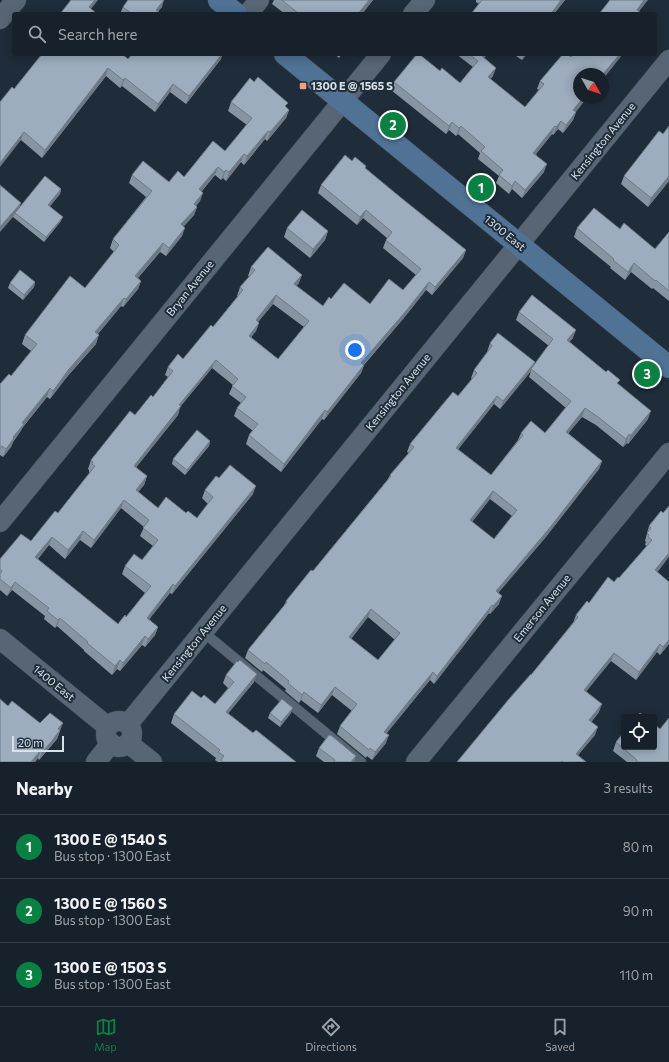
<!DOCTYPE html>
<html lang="en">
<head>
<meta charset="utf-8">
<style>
  :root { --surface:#17212b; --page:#202933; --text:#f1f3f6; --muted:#9ea3a9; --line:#363e47; --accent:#0b8043 }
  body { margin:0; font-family:Commissioner,sans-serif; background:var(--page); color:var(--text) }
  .controls { position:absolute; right:12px; bottom:12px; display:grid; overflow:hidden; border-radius:4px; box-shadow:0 2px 10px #0003 }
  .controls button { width:36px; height:36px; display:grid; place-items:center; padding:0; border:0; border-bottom:1px solid var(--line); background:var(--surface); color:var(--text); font:20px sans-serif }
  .compass { position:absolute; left:573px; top:68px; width:36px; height:36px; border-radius:50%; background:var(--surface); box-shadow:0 2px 10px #0003; rotate:129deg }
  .scale { position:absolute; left:12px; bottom:10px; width:52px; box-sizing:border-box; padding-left:4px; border:2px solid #d8e1ea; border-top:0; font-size:11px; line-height:14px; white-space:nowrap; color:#d8e1ea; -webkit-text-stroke:3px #1f2c39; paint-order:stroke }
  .you { position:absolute; left:355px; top:350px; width:14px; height:14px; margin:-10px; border:3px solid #fff; border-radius:50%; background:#1a73e8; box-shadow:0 0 0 6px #1a73e833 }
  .badge { display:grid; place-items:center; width:26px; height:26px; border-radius:50%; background:var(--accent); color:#fff; font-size:13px; font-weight:700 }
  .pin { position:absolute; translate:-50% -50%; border:2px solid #fff; box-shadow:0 1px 4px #0006 }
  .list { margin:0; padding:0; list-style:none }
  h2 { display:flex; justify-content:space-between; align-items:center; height:52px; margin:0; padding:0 16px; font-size:17px }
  h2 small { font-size:13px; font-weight:400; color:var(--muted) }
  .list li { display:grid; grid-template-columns:26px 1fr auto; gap:12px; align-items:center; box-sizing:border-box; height:64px; padding:0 16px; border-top:1px solid var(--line) }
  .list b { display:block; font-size:15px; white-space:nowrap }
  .list p { margin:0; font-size:13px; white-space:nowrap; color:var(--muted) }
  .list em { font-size:13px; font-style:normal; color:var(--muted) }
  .icon { flex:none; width:22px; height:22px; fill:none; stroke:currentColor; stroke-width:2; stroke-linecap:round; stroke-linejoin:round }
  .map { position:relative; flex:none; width:669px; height:762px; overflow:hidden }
  .search { position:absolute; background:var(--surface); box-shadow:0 2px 10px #0003; left:12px; right:12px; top:12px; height:44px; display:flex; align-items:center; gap:10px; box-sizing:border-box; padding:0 14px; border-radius:4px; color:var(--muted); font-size:15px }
  .sheet { height:244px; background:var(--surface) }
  nav { display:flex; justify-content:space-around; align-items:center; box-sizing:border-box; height:56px; border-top:1px solid var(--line); background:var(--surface); font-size:11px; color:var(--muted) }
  nav a { display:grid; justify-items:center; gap:2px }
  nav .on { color:var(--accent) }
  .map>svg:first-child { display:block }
</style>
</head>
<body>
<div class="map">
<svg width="669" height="762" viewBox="0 0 669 762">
  <rect width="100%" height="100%" fill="#1f2c39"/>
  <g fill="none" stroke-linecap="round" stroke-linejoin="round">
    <!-- service casing -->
    <g stroke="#3e4955" stroke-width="11">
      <polyline id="service" points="203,632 361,762"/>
    </g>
    <!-- minor casing -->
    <g stroke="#3e4955" stroke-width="21">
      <g id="minor">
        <polyline points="248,14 259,0"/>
        <polyline points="413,14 425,0"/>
        <polyline points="0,19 16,0"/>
        <polyline points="0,522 381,54"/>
        <polyline points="0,639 108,727"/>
        <circle cx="119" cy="734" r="13"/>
        <polyline points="128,724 669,60"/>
        <polyline points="128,743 152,762"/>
        <polyline points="96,762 111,743"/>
        <polyline points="416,762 669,453"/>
      </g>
    </g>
    <!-- secondary casing -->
    <g stroke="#3e4955" stroke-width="23">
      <g id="secondary">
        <polyline points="219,0 236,14"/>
        <polyline points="285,54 669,367"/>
      </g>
    </g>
    <!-- service -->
    <use href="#service" stroke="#576575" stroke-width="10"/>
    <!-- minor -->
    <use href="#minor" stroke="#576575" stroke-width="20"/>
    <!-- secondary -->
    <use href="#secondary" stroke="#4f7295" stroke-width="22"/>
  </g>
  <!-- wall -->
  <g fill="#8795a3" fill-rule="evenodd">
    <polygon points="274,0 373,0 362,14 285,14 272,4"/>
    <polygon points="476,0 565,0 554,14 471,14 479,4 476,2"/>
    <polygon points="123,7 162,7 158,11 161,14 120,14"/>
    <polygon points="334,54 342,54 339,58"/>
    <polygon points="456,54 487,54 484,58 493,76 490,79 525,107 539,90 537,89 540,81 576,112 573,120 563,133 558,129 553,135 552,134 536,154 544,172 522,198 512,189 509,194 496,183 499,176 478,159 480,153 458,134 456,136 449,130 446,134 391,90 394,82 440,71 460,83 473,67"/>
    <polygon points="513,54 527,54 522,60"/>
    <polygon points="128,59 221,59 186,104 170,92 155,112 122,86 120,88 106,76 42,158 21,140 14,89"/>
    <polygon points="231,102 286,107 289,110 286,118 267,141 265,139 244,165 241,162 226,181 223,178 221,180 215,175 202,191 200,201 196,206 197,207 194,215 184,226 182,236 166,256 160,252 138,278 141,281 138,289 123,307 121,306 98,334 96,344 66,378 50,399 47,397 23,427 20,432 13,442 11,447 3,457 0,455 0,384 11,376 31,351 22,344 25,335 85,288 114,252 110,248 113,239 146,197 129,183 132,175 169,182 184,177 225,151 247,125 228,111"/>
    <polygon points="663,134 669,181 648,207 621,184 624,176"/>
    <path d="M352 161 365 168 400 197 466 250 463 258 432 295 426 290 403 319 364 365 361 373 324 420 322 419 281 472 246 444 249 435 253 431 234 416 237 408 241 403 229 394 233 385 212 368 180 407 178 415 136 467 147 476 144 485 138 492 158 508 186 513 197 518 208 504 202 498 205 490 219 478 253 494 180 584 172 594 170 593 149 619 158 627 155 635 145 647 142 645 120 671 117 669 112 675 84 651V650L57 626 55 628 44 619 45 616 12 590 7 596 0 590V559L31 541 58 513 90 473 89 472V470L88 469 91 460 153 397 168 377 165 375 168 367 183 359 213 327 238 296H237L240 287 250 277 248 276 251 267 299 283 296 286 323 306 331 299 370 304 403 290 416 275 383 248 386 240 387 238 363 218 357 225 318 193 321 185ZM273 304 304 327 278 359 251 337 256 331 259 323 258 322ZM121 508 144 527 140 536 153 546 142 560 125 566 122 574 145 593 126 617 118 624 38 559 49 545 65 559 80 540 91 548Z"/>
    <polygon points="0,185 20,206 61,189 60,194 50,206 61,221 44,242 13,217"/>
    <polygon points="287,228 328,231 325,240 310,258 284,237"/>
    <polygon points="577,228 620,229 655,249 669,232 669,301 653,288 652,289 631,272 625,280 610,268 611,267 574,237"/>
    <polygon points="35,282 34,287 23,300 8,288 10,283"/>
    <path d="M519 312 573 338 569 342 618 384 648 419 628 444 627 443 623 447 596 425 582 417 568 433 602 461 599 469 545 538 498 593 499 604 490 614 489 613 434 684 430 680 386 734V743L372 760 367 756 366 758 337 734 340 726 352 711 332 695 318 713 301 700 299 703 285 691 286 689 263 670 262 672 245 658 248 650 284 606 286 601 313 571 388 479 390 475 409 453 407 452 410 444 458 396 472 379 471 378 474 370 487 352 490 343 535 362 533 367 549 346 516 320ZM531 371 529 377 566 408 545 433H521L518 440 491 475 458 449 494 404 500 409ZM490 499 512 516 494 539 472 522ZM368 617 395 640 378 660 351 639Z"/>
    <polygon points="210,441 209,446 185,475 172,464 173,459"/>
    <polygon points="661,511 657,572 669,582 669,644 660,655 657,652 636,680 611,661 586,691 599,712 591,722 595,735 578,755 586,762 457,762 531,675 573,623 576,615 589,603 614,582 619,578 647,546 645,545 646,542 645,541 649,526"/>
    <polygon points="226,675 254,682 228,713 253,733 296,762 218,762 215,760 216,758 171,723 174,714 201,698 215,704 228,688 223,683"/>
    <polygon points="8,706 40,723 60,731 57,739 39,760 38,758 35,762 0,762"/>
    <polygon points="270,713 291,713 280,727 268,718"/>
    <polygon points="660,729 669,762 627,762 613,751 616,742"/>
    <polygon points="319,748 354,762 324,762 316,756"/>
  </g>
  <!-- shaded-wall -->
  <g fill="#6e7985">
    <polygon points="95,0 98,0 87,14 89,7"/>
    <polygon points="164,0 162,7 156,14 156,10"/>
    <polygon points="369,0 373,0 362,14 358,14"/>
    <polygon points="561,0 565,0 554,14 551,14"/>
    <polygon points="644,0 648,0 637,14 637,10"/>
    <polygon points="222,54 223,54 221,59 186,104 189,96"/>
    <polygon points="483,54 487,54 479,65 482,56"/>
    <polygon points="524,54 527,54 522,60"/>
    <polygon points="620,54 623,54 603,79 603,74"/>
    <polygon points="108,68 106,76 42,158 45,150"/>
    <polygon points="496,68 493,76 486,85 488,77"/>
    <polygon points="125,78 122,86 120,88 123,80"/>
    <polygon points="173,84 170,92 155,112 158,104"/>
    <polygon points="583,98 587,98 571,118 573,110"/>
    <polygon points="289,110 286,118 267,141 270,132"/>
    <polygon points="576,112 573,120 563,133 566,125"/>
    <polygon points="561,121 558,129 553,135 556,127"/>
    <polygon points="452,122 449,130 446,134 449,126"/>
    <polygon points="461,126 458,134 456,136 459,128"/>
    <polygon points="555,126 552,134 530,161 533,153"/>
    <polygon points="268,131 265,139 244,165 247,156"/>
    <polygon points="24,132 21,140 0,167 0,163"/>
    <polygon points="244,154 241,162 226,181 229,172"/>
    <polygon points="547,164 544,172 522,198 525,190"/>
    <polygon points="218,167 215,175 196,198 199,189"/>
    <polygon points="226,170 223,178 221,180 224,172"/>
    <polygon points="669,176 669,181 648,207 651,198"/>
    <polygon points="515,181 512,189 509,194 512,186"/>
    <polygon points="61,189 60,194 47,210 48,205"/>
    <polygon points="203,193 200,201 191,212 194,204"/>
    <polygon points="21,203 18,211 15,213 13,217 0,232 0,227"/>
    <polygon points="197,207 194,215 178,233 181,224"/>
    <polygon points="366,210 363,218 357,225 360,217"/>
    <polygon points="63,217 61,221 44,242 46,237"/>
    <polygon points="185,228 182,236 166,256 169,248"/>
    <polygon points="328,231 325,240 310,258 313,249"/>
    <polygon points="163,243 160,252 132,285 135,276"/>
    <polygon points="466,250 463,258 432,295 435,287"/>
    <polygon points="634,263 631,272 625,280 628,272"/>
    <polygon points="302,275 299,283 291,292 294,284"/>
    <polygon points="141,281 138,289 123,307 126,299"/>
    <polygon points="35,282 34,287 23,300 24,295"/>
    <polygon points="429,282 426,290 403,319 358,371 361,363"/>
    <polygon points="276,295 273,304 253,328 256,320"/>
    <polygon points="124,298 121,306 92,341 95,332"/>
    <polygon points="259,323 256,331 246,344 249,336"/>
    <polygon points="576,330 573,338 564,348 567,340"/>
    <polygon points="99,335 96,344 66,378 50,399 53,391 69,369"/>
    <polygon points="216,360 212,368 180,407 178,415 131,474 134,466 179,405"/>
    <polygon points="535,362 532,369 531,369 531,371 500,409 503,401"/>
    <polygon points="364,365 361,373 324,420 327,412"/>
    <polygon points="50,388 47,397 23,427 20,432 13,442 11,447 3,457 6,449 22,423"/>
    <polygon points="497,396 494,404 453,456 456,448"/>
    <polygon points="585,408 582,417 563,440 566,432"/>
    <polygon points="325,410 322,419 281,472 284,464"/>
    <polygon points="651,411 648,419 628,444 630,436"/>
    <polygon points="629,434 627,443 623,447 626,439"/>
    <polygon points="210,441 209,446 185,475 187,470"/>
    <polygon points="602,461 599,469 545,538 493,599 496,591"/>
    <polygon points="147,476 144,485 133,498 136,490"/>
    <polygon points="256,486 253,494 172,594 175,586"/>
    <polygon points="493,491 490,499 467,528 470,520"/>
    <polygon points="124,500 121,508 91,548 94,540"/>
    <polygon points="83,531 80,540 65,559 68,550"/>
    <polygon points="52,537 49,545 32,566 35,557"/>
    <polygon points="669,553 669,557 653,578 655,570"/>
    <polygon points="15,582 12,590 7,596 11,588"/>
    <polygon points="173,584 170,593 144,626 147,618"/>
    <polygon points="502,596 499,604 490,614 493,606"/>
    <polygon points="492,605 489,613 434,684 437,676"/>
    <polygon points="371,609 368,617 346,645 349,637"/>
    <polygon points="60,618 57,626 55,628 58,620"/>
    <polygon points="158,627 155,635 145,647 148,639"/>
    <polygon points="145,636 142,645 120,671 123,663"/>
    <polygon points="669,640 669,644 660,655 663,647"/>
    <polygon points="660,644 657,652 636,680 639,672"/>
    <polygon points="614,653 611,661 581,698 584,690"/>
    <polygon points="120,660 117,669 112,675 115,666"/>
    <polygon points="433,672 430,680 381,740 384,732"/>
    <polygon points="257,674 254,682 223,720 226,712"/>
    <polygon points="335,687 332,695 318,713 321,705"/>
    <polygon points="304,692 301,700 299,703 302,695"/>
    <polygon points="602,704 599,712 587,728 589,720"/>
    <polygon points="293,708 291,713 280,727 281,722"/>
    <polygon points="63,723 57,739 39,760 42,752"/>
    <polygon points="598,727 595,735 573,761 576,754"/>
    <polygon points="389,735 386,743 372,760 375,752"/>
    <polygon points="41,750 38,758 35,762 31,762"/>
    <polygon points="356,756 354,762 351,762"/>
  </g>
  <!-- building -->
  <g fill="#9dadbe" stroke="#6e7985" fill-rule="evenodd">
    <polygon points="71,0 95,0 89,7 97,14 60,14"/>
    <polygon points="128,0 164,0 156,10 161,14 132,14 123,7"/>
    <polygon points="282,0 369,0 358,14 299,14"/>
    <polygon points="482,0 561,0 551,14 471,14"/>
    <polygon points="610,0 644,0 637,10 642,14 599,14"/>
    <polygon points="42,54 122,54 128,59 132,54 222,54 189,96 173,84 158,104 125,78 123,80 108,68 45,150 24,132 0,163 0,102 12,87 14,89"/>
    <polygon points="417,54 419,54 440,71 442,68 460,83 478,61 469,54 483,54 482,56 496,68 488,77 525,107 544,84 540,81 563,54 567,54 571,57 573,54 620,54 603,74 579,74 579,98 583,98 573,110 576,112 566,125 561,121 556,127 555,126 533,153 547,164 525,190 515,181 512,186 499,175 503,170 481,151 485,147 461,126 459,128 452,122 449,126 394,82"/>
    <polygon points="258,77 288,103 285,106 289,110 270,132 268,131 247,156 244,154 229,172 226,170 224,172 218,167 199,189 203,193 194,204 197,207 181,224 185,228 169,248 163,243 135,276 141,281 126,299 124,298 95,332 99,335 69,369 53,391 50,388 22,423 24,424 13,437 14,438 6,449 2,446 0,449 0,384 9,374 11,376 37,344 25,335 70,276 85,288 116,249 119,245 113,239 152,191 132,175 143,161 169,182 178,171 184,177 213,141 225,151 252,118 231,102 250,78 254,82"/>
    <polygon points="669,126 669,176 651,198 624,176 659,131 663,134"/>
    <path d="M345 155 352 161 355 157 366 166 365 168 400 197 466 250 435 287 429 282 406 311 361 363 364 365 327 412 325 410 284 464 249 435 258 424 237 408 246 397 232 386 238 379 216 360 179 405 181 406 134 466 147 476 136 490 158 508 166 497 186 513 188 511 197 518 213 497 205 490 216 476 219 478 230 465 256 486 183 576 175 586 173 584 147 618 158 627 148 639 145 636 123 663 120 660 115 666 87 643 88 642 60 618 58 620 47 611 49 608 15 582 11 588 0 579V574L2 571 0 570V559L21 534 31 541 55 511 58 513 95 466 92 464 93 462 91 460 130 411 135 415 151 395 153 397 173 371 168 367 178 354 183 359 211 325 213 327 239 295 243 290 240 287 255 270 251 267 268 247 302 275 294 284 323 306 329 297 331 299 344 283 370 304 389 279 403 290 421 269 386 240 392 232 366 210 360 217 321 185ZM276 295 309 321 278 359 249 336 259 323 256 320ZM124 500 149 520 143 528 158 540 142 560 134 554 125 566 151 586 126 617 125 615 118 624 35 557 52 537 68 550 83 531 94 540Z"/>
    <polygon points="45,176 61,189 48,205 63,217 46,237 15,213"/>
    <polygon points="0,185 21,203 0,227"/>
    <polygon points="594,208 620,229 624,223 655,249 669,232 669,291 656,280 655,281 634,263 628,272 613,260 614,259 577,228"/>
    <polygon points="302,210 328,231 313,249 287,228"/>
    <polygon points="20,270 35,282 24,295 10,283"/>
    <path d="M532 295 576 330 567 340 606 372 608 370 620 380 617 383 651 411 630 436 629 434 626 439 598 417 585 408 566 432 602 461 548 530 496 591 502 596 493 606 492 605 437 676 433 672 409 701 384 732 389 735 375 752 370 748 369 750 340 726 357 704 335 687 321 705 304 692 302 695 288 683 289 681 266 662 265 664 248 650 287 602 286 601 311 570 313 571 391 476 390 475 414 447 410 444 443 404 453 392 458 396 477 373 474 370 492 346 490 343 498 333 535 362 503 401 497 396 456 448 491 475 523 435 521 433 531 421 545 433 571 401 531 369 553 339 519 312ZM493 491 517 510 494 539 470 520ZM371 609 400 633 378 660 349 637Z"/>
    <polygon points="197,430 210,441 187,470 173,459"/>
    <polygon points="669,506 669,553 655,570 669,582 669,640 663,647 660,644 639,672 614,653 584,690 602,704 589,720 598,727 576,754 586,762 563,762 562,761 561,762 457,762 509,699 531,674 531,675 578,617 576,615 587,601 589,603 608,577 614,582 618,577 619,578 652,540 648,537 649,535 647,533 651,528 649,526 661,511 663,513"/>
    <polygon points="240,660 257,674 226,712 253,733 256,730 296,762 223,762 221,760 224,756 218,752 220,750 174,714 192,691 201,698 204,695 215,704 234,682 226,675 237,661 238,662"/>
    <polygon points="0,699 8,706 12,701 40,723 50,713 63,723 58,729 60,730 52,741 42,752 41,750 31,762 0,762"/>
    <polygon points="282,699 293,708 281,722 270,713"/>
    <polygon points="640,713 645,717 636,717"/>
    <polygon points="669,718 669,762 636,762 637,760 616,742 624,732 624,747 654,747 654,724 660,729"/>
    <polygon points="329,735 332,736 356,756 351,762 334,762 335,760 319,748"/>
  </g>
  <!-- markers -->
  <rect fill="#f3a082" stroke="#1f2c39" stroke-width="1.5" x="299" y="82" width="8" height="8" rx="2"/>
  <g text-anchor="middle" stroke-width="4" stroke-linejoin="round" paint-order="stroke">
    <!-- poi labels -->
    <g font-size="11" font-weight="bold" fill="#d8e1ea" stroke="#1f2c39" text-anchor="start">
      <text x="311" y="90">1300 E @ 1565 S</text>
    </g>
    <!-- street labels -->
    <g font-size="11" fill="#d8e1ea" stroke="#1f2c39">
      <text transform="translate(603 141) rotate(-51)" y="4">Kensington Avenue</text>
      <text transform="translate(505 233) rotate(39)" y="4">1300 East</text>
      <text transform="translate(190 288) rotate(-51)" y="4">Bryan Avenue</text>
      <text transform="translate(398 392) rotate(-51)" y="4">Kensington Avenue</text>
      <text transform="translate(542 608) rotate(-51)" y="4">Emerson Avenue</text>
      <text transform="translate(194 643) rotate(-51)" y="4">Kensington Avenue</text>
      <text transform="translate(54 683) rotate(39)" y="4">1400 East</text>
    </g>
  </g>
</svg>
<div class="controls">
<button><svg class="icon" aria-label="locate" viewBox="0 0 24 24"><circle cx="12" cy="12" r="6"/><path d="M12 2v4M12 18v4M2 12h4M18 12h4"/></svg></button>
</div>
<svg class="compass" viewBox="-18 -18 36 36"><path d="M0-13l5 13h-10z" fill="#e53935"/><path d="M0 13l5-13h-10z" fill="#9ea3a9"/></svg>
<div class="scale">20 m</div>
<div class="you"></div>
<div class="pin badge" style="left:481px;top:188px">1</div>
<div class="pin badge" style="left:393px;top:125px">2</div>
<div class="pin badge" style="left:647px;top:374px">3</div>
<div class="search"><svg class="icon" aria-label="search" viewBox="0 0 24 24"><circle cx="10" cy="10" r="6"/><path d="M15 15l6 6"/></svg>Search here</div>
</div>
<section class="sheet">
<h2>Nearby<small>3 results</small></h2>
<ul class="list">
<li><span class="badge">1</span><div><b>1300 E @ 1540 S</b><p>Bus stop · 1300 East</p></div><em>80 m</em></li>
<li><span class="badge">2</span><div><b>1300 E @ 1560 S</b><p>Bus stop · 1300 East</p></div><em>90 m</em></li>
<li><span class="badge">3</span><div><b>1300 E @ 1503 S</b><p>Bus stop · 1300 East</p></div><em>110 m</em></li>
</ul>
</section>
<nav>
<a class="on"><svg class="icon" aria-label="map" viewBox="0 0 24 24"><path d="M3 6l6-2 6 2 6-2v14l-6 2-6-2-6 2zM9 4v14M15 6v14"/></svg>Map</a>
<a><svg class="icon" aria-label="directions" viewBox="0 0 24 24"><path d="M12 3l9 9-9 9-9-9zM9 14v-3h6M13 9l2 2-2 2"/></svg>Directions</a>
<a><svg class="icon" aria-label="saved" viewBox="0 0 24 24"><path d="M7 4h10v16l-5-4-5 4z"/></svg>Saved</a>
</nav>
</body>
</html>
